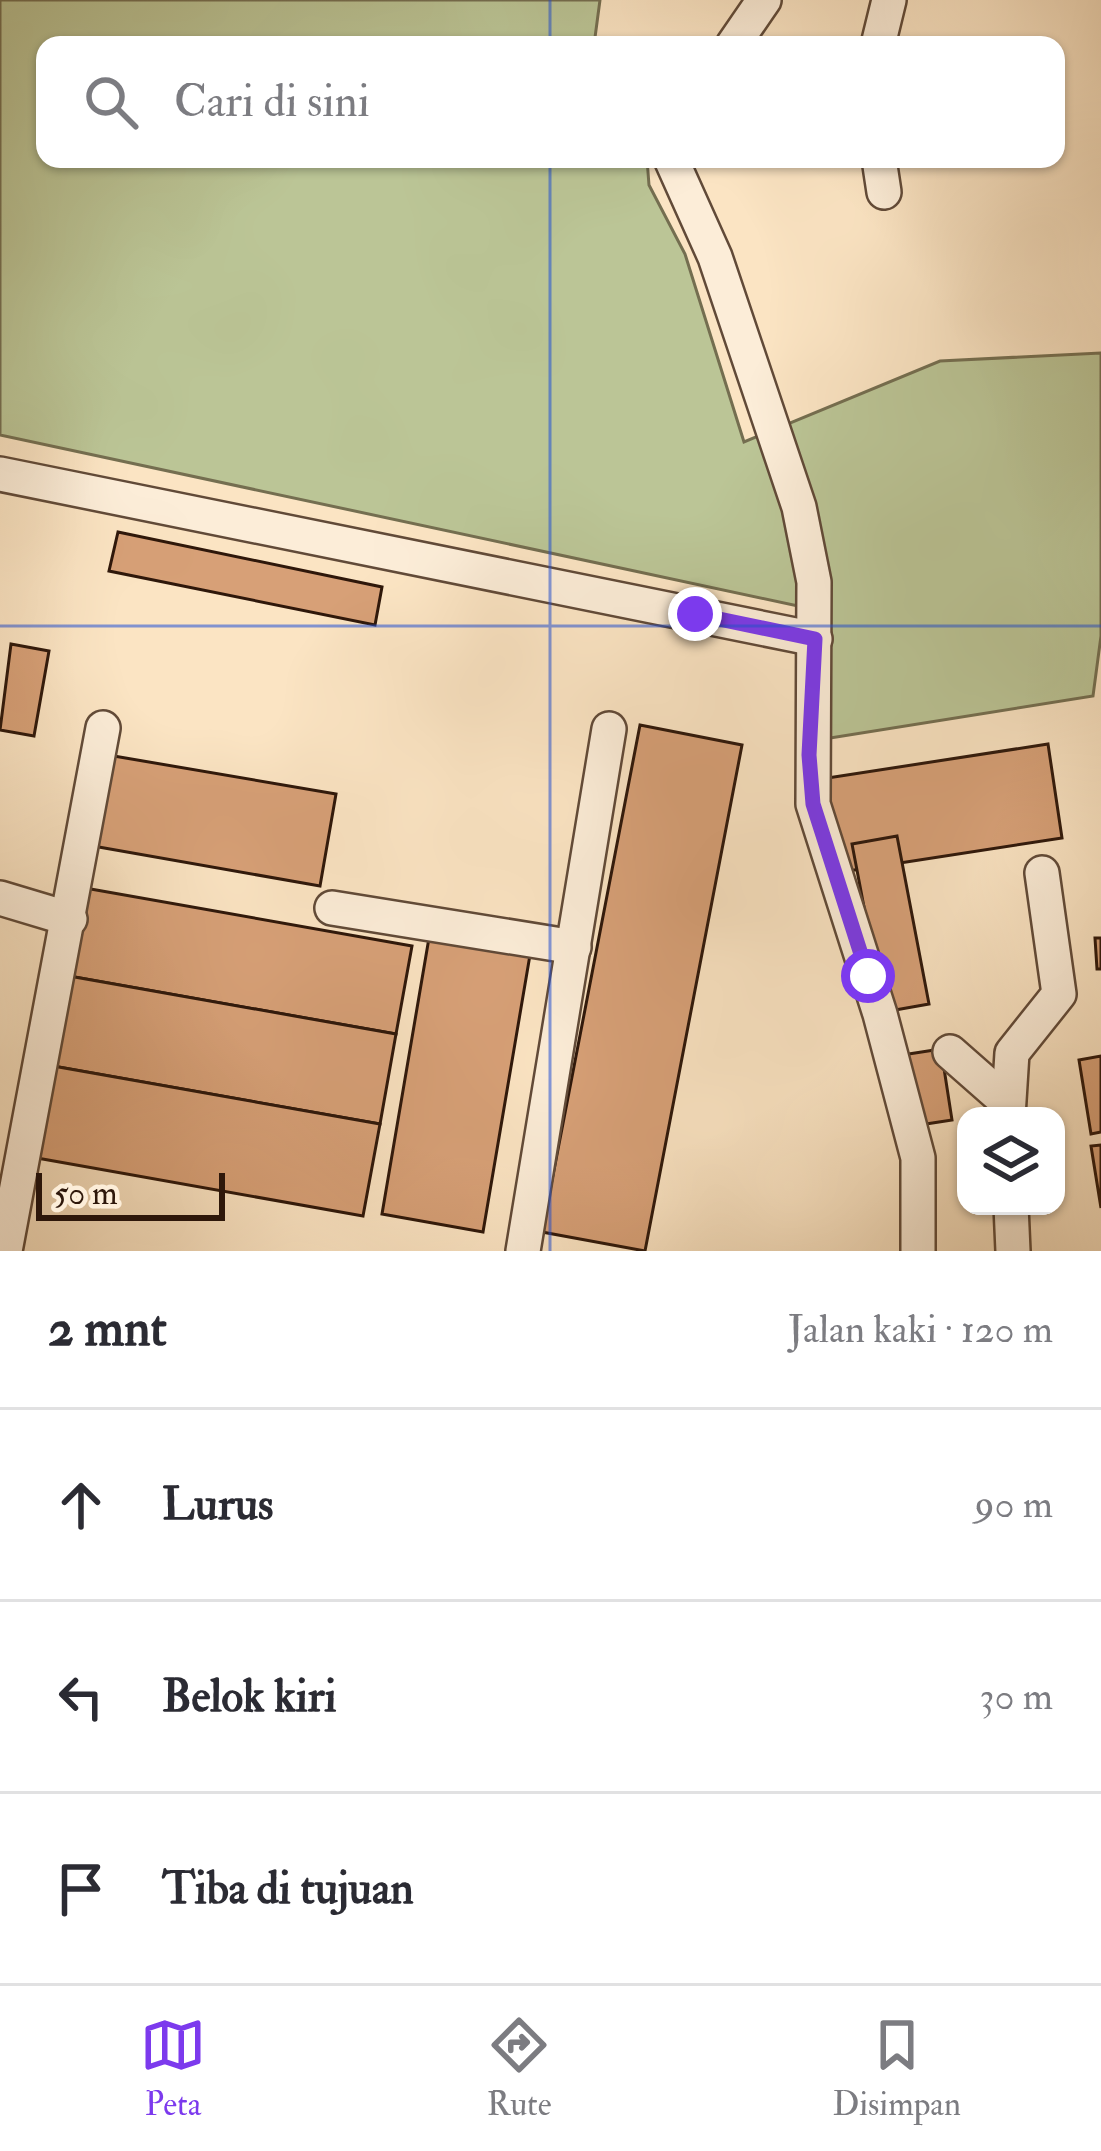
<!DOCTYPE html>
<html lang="id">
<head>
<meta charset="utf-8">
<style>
  :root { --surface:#fff; --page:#f2f2f3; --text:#2b2b33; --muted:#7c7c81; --line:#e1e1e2; --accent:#7c3aed }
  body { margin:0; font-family:"IM FELL Double Pica",serif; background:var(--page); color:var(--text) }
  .controls { position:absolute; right:36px; bottom:36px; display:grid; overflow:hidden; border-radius:24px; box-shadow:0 3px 9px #0004 }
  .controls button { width:108px; height:108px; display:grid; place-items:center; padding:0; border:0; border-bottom:3px solid var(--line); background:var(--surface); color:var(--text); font:60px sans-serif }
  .scale { position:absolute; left:36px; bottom:30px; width:189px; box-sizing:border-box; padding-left:12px; border:6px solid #2e170a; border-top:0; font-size:33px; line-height:42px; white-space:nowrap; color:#2e170a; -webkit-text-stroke:9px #fcedd8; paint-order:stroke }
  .stop { position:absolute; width:36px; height:36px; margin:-27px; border:9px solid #7c3aed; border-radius:50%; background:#fff }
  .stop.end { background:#7c3aed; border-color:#fff; box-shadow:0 3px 12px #0008 }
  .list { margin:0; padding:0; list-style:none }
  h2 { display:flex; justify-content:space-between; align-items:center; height:156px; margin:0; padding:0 48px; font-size:51px }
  h2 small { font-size:39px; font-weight:400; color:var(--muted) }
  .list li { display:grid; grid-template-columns:78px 1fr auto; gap:36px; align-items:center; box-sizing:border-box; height:192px; padding:0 48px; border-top:3px solid var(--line) }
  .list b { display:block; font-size:45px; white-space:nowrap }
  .list em { font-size:39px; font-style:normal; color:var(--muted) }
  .icon { flex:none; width:66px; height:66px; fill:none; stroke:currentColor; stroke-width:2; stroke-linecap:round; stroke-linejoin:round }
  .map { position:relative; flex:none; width:1101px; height:1251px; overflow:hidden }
  .search { position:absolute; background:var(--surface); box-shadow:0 3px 9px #0004; left:36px; right:36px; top:36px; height:132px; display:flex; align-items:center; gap:30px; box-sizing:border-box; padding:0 42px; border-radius:24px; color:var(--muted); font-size:45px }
  .sheet { height:732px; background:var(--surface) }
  nav { display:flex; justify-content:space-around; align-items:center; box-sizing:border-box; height:168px; border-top:3px solid var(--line); background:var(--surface); font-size:33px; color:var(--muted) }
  nav a { display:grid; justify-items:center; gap:6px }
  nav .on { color:var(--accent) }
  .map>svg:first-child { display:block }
</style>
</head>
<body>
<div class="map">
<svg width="1101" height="1251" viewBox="0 0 1101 1251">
  <rect width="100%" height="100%" fill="#fbe4c3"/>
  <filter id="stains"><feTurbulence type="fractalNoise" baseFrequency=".00167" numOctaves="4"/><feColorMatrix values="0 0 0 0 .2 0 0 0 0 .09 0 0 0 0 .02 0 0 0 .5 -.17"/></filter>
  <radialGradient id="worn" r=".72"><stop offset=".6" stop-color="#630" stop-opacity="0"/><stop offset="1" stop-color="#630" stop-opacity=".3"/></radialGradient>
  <!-- green -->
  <polygon fill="#bbc596" stroke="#746e50" stroke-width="3" points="0,0 600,0 594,45 45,45 45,159 647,159 649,185 685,254 744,442 940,361 1101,353 1101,636 1093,696 824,739 826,612 0,435"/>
  <!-- building -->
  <g fill="#d7a077" stroke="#2e170a" stroke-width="3">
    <polygon points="118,532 382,587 375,625 109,571"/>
    <polygon points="11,644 49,651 34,736 0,730"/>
    <polygon points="640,725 742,745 645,1251 542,1232"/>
    <polygon points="1048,744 1062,838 835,873 821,779"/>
    <polygon points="108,755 336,794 320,886 93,846"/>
    <polygon points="897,836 929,1004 884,1012 852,844"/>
    <polygon points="85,888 412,946 396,1034 69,976"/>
    <polygon points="430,932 531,949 483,1232 382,1214"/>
    <polygon points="1095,938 1101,938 1101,969 1097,969"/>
    <polygon points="69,976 396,1034 380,1124 53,1066"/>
    <polygon points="941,1049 952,1120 913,1126 902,1055"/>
    <polygon points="1101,1056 1101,1132 1091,1134 1079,1060"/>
    <polygon points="53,1066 380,1124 363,1216 37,1158"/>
    <polygon points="1101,1145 1101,1208 1091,1146"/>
  </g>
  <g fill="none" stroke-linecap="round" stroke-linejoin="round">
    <!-- minor casing -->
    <g stroke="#614a38" stroke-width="38">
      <g id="minor">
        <polyline points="733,45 764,0"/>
        <polyline points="878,45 889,0"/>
        <polyline points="671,159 715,257 799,507 814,582 813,804 880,1014 918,1158 918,1251"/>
        <polyline points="879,159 884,192"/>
        <polyline points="0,474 815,639"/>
        <polyline points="0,898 70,919"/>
        <polyline points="332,908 574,947"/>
        <polyline points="950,1052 1008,1103"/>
        <polyline points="1008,1116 1012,1053 1059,994 1042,873"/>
        <polyline points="1011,1206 1013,1251"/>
        <polyline points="5,1251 103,728"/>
        <polyline points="523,1251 609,729"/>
      </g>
    </g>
    <!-- minor -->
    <use href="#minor" stroke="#fcedd8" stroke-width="33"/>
  </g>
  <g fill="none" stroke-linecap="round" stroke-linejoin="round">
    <!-- route -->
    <polyline stroke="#7c3aed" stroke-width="15" points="695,614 815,639 809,755 813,804 868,976"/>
  </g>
  <!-- grid -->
  <path fill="none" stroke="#1d4ed8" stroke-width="3" stroke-opacity="0.55" d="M550 0V45M550 159V1251M0 626H1101"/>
  <rect width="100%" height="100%" filter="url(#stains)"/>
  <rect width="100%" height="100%" fill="url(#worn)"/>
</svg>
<div class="controls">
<button><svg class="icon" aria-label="layers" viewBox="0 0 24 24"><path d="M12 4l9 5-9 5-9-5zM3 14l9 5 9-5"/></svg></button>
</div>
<div class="scale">50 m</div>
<div class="stop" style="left:868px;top:976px"></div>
<div class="stop end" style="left:695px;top:614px"></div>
<div class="search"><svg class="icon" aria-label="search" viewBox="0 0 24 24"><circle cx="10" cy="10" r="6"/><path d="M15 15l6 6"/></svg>Cari di sini</div>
</div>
<section class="sheet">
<h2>2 mnt<small>Jalan kaki · 120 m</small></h2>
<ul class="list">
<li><svg class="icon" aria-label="ahead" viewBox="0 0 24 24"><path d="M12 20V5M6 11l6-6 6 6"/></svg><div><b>Lurus</b></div><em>90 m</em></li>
<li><svg class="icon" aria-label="left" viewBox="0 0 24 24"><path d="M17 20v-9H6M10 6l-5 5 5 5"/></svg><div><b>Belok kiri</b></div><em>30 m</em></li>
<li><svg class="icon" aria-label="arrive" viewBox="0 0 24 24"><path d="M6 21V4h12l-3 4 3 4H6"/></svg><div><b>Tiba di tujuan</b></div></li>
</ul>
</section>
<nav>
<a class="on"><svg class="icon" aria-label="map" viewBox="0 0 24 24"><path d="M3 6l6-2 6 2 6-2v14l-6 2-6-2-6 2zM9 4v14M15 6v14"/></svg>Peta</a>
<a><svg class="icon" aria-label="directions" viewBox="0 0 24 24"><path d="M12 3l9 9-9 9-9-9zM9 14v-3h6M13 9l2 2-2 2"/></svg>Rute</a>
<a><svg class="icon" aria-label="saved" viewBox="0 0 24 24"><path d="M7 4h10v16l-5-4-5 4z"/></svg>Disimpan</a>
</nav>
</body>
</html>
